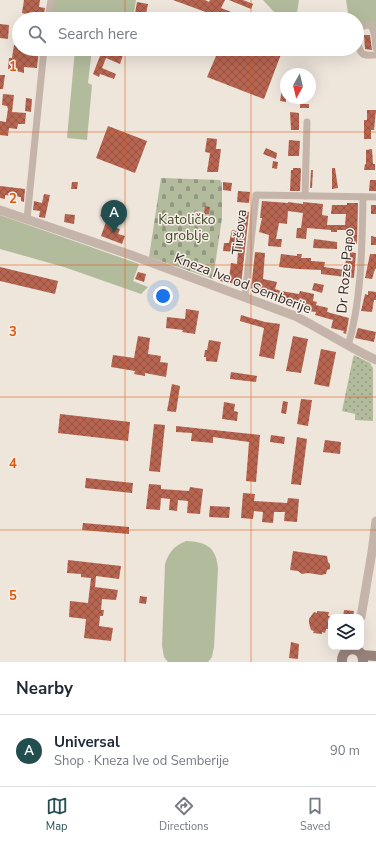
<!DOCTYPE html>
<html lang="en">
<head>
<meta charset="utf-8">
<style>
  :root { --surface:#fff; --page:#f6f6f7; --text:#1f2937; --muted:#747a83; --line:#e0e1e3; --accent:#234e4f }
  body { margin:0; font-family:"Nunito Sans",sans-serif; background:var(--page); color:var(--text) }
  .controls { position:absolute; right:12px; bottom:12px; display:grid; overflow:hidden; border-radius:8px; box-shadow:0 4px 16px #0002 }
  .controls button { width:36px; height:36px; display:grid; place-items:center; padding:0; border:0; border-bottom:1px solid var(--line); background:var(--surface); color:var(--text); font:20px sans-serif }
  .compass { position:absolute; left:280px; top:68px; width:36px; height:36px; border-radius:50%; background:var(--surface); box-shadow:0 4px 16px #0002; rotate:188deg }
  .you { position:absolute; left:163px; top:296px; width:14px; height:14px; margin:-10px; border:3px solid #fff; border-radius:50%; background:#1a73e8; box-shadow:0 0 0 6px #1a73e833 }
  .badge { display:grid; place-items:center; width:26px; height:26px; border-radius:50%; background:var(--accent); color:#fff; font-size:13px; font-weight:700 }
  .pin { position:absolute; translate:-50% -33px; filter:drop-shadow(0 1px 2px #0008) }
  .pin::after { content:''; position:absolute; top:21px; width:14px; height:12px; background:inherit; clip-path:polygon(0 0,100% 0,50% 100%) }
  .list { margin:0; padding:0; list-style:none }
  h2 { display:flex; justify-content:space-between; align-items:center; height:52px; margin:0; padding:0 16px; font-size:17px }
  h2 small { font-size:13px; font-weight:400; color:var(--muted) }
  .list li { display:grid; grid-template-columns:26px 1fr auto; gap:12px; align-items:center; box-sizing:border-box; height:72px; padding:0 16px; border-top:1px solid var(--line) }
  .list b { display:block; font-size:15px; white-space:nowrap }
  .list p { margin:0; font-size:13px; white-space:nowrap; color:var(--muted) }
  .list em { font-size:13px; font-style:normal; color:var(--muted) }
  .icon { flex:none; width:22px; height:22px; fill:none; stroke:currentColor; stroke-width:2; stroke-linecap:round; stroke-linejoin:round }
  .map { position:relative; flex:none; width:376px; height:662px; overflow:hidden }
  .search { position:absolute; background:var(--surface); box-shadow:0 4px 16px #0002; left:12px; right:12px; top:12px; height:44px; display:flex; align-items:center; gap:10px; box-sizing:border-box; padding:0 14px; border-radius:22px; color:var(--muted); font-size:15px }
  .sheet { height:124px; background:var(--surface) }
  nav { display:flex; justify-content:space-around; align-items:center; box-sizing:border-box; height:56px; border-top:1px solid var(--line); background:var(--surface); font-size:11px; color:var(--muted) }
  nav a { display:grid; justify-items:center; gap:2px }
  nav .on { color:var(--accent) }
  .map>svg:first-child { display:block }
</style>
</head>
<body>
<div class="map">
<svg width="376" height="662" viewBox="0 0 376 662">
  <defs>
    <pattern id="cemetery-stones" width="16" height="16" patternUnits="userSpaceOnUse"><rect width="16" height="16" fill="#b3bb9d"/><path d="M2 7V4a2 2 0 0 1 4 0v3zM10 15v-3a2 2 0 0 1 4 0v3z" fill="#929880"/></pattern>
    <pattern id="park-dots" width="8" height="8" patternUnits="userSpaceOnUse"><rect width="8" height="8" fill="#b3bb9d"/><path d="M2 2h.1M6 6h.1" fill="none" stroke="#929880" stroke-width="1.8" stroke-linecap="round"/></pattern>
    <pattern id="building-cross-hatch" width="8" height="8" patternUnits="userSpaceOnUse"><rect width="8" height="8" fill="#b76551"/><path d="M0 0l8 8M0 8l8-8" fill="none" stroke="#955343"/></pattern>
  </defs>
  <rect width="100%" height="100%" fill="#eee5db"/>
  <!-- grass -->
  <g fill="#b3bb9d">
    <polygon points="53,0 136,0 133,19 50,19"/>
    <polygon points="263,0 299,0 296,19 293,19 287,14 278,15 274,12"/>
    <polygon points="346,0 376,0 376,29 374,25 357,31 357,19 349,19"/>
    <polygon points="75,49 92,49 88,83 92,85 87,140 67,138"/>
    <polygon points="0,215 139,264 133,281 148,287 141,294 64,267 0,249"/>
    <path d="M186 541C207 542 216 547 218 569L214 647 212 657 208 662H168L164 657 162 646 165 564C169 552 174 546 186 541Z"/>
  </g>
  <!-- cemetery -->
  <polygon fill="url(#cemetery-stones)" points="161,178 220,180 222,183 222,218 213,279 149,257"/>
  <!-- park -->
  <polygon fill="url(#park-dots)" points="354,355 370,363 373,368 373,421 355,420 355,414 342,411 353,358"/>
  <!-- building -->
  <g fill="url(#building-cross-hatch)">
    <polygon points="24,0 40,0 39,7 45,8 43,19 25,19 26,14 22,13"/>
    <polygon points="173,0 205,0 209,2 210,0 225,0 221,8 249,19 221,19 222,18"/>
    <polygon points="229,0 243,0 253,4 251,9"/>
    <polygon points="137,2 148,4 145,19 134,19"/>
    <polygon points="0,24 9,25 8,39 0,38"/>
    <polygon points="364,35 370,35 372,50 365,49"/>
    <polygon points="14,45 19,45 19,49 39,49 37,68 24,67 24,73 8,69 9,58 12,58"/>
    <polygon points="98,49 107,49 123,55 120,64 106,58 102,68 116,74 114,79 100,74 99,77 93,74 100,56 96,54"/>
    <polygon points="219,49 283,49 264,99 207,77"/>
    <polygon points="0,75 5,75 3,89 0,89"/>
    <polygon points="282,89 286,90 286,102 280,101"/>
    <polygon points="3,94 14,95 12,112 26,113 25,124 18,124 17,129 9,128 8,136 0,135 0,121 6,122 8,109 7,106 2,105"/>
    <polygon points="26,98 32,99 31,112 25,111"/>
    <rect x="300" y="104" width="9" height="4"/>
    <polygon points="367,110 376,110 374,130 371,130 371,139 364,139 364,120 367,120"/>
    <polygon points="290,112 299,113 299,130 291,130"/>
    <polygon points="108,126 147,141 135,173 96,158"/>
    <polygon points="207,138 217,139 216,149 221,149 218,172 207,172 210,153 205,152"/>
    <polygon points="289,140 300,141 299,156 288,156"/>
    <polygon points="266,148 277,153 276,159 263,154"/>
    <polygon points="372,149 373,164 375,164 375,170 364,170 365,164 366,164 366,150"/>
    <polygon points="273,161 278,162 277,169 272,168"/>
    <polygon points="293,168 300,168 301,169 300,191 290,191 291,170 293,170"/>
    <polygon points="332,168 335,168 338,188 332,189"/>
    <polygon points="311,170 313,170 312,188 310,188"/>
    <polygon points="370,180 376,180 376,191 369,191"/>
    <polygon points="72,182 78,182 77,189 71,189"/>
    <polygon points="223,182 232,183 231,191 223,190"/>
    <polygon points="0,186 25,189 24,202 21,201 21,197 5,195 5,199 0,198"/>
    <polygon points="238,191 250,192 249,203 237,202"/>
    <polygon points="44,194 50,195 45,218 39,217 40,211 33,210 34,201 42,203"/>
    <polygon points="262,201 288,203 288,202 303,204 303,202 323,204 322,215 328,216 327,225 345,225 346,214 331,214 332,205 347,205 347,203 358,203 357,244 347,242 347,230 337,230 337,232 331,232 331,230 307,228 306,239 296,238 297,228 301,228 303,213 288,211 287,224 279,223 276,239 282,239 281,247 268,246 269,235 259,232 262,218 260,218"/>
    <polygon points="105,204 117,210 111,226 120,229 118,234 125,236 122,244 101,236 107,219 100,216"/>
    <rect x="371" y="205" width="5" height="9"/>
    <polygon points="205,206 210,207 209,214 204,214"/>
    <polygon points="239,211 249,212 241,285 220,281 221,276 229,278 231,263 237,264 238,252 223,251 224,243 229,243 232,230 237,231"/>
    <polygon points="65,214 75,215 74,224 64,222"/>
    <polygon points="371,236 376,237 376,245 371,245"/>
    <polygon points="314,239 337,242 337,249 313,248"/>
    <polygon points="255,252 265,253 263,279 277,282 275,289 281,291 299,294 300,291 314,294 313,301 317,302 316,305 328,308 327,312 349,318 346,334 343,333 344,331 331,328 333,320 315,315 316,312 308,311 309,308 297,306 297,304 275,300 276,297 267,296 267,293 251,290"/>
    <polygon points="350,252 356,253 354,278 321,274 321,270 298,269 279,267 281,254 297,256 297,254 302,254 301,258 311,258 311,261 325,262 324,267 345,270 346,257 350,257"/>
    <polygon points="370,254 376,254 376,269 375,269 372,279 365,278"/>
    <polygon points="0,267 58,281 55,294 0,281"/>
    <polygon points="138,272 146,274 144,282 135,279"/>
    <polygon points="314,283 324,285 322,293 312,290"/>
    <polygon points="368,291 376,292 376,300 374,300 372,312 361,311 365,294 368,295"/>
    <polygon points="186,309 199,311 195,334 182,332 183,330 166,328 167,317 185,319"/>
    <polygon points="241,315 265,322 280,324 274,359 259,356 264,328 240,321"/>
    <polygon points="358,328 376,332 374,342 355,338"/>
    <polygon points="138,336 150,338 148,354 161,356 160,362 168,363 166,377 145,373 145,376 134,374 135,371 111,367 113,355 134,358"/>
    <polygon points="293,336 308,339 301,373 286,371"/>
    <polygon points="209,340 221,342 217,362 206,361 206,357 204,357 205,350 207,350"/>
    <polygon points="321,349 336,352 329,387 314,384"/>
    <polygon points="231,372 257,376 256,382 230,379"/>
    <polygon points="172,384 180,386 176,412 167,411"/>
    <polygon points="301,399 312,400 308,426 297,424"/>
    <polygon points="283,401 288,402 286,414 281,413"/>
    <polygon points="224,402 235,404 234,411 238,412 237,421 222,419"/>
    <polygon points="60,414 130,422 128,441 58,433"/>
    <polygon points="154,424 165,425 160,472 149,471"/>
    <polygon points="176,426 260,435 256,482 246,481 249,442 213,437 213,443 191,441 192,433 176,432"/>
    <polygon points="271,435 285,437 284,444 270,442"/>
    <polygon points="297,437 307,439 301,485 291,484"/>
    <polygon points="325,440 341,442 340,454 323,452"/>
    <polygon points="86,478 133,483 132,493 85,488"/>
    <polygon points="149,484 161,485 161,489 189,491 190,487 203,489 200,514 187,513 188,501 178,500 177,511 169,510 170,499 161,498 160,510 146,509"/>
    <polygon points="243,493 255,494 254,501 287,503 288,498 299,499 297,522 284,521 285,512 274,512 273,523 262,522 263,512 254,511 253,519 241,518"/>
    <polygon points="210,506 230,507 229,518 209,517"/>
    <polygon points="83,523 129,527 129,534 82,530"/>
    <polygon points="293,551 327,556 328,562 330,564 330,569 327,570 326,574 321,575 308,573 302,574 298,571 290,570"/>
    <polygon points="68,560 121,566 119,579 96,576 95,587 118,590 116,600 102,599 101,610 104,610 103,616 100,616 99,626 113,628 111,641 84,638 86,619 69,617 70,601 88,603 91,578 81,577 81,574 67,573"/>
    <polygon points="140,596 147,597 146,604 139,603"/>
    <polygon points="344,610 354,611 353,617 343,617"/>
    <polygon points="317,611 329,612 328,616 331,616 331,627 330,627 330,629 326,629 325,633 322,632 322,634 313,633 314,631 311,630 309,623 309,619 314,612 317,613"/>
    <polygon points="291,642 299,644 298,659 289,658"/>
  </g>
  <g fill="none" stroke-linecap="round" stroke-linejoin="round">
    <!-- minor -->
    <g stroke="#c5b4a9" stroke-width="7">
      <polyline points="48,19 51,0"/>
      <path d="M376 48C375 40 376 31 370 25 352 24 357 50 363 54 367 56 372 55 376 55"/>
      <polyline points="305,196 307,122"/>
      <polyline points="27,219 44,49"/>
      <polyline points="245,296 256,195 376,197"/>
      <path d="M348 346C362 298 362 246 363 197"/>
    </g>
    <!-- tertiary -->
    <g stroke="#c5b4a9" stroke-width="9">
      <path d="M0 210 131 255 295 316C323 330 348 347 376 360"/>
      <polyline points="361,617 372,552 376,521"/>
    </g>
    <!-- secondary -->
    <g stroke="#98847b" stroke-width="10">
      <polyline points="362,655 376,656"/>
      <path d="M342 662C341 645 364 645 363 662"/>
    </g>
  </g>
  <!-- grid -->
  <path fill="none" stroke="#df570d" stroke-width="1" stroke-opacity="0.55" d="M125 0V19M251 0V19M125 49V662M251 49V662M0 132H376M0 265H376M0 397H376M0 530H376"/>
  <g text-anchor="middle" stroke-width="3" stroke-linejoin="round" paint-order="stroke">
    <!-- park labels -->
    <g font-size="14" fill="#444e2f" stroke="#f7efe7">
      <text x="187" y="224">Katoličko<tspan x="187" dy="16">groblje</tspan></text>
    </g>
    <!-- street labels -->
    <g font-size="14" fill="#332b28" stroke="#f7efe7">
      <text transform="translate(239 232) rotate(-84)" y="5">Tiršova</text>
      <text transform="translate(345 271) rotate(-85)" y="5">Dr Roze Papo</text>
      <text transform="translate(243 283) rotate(21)" y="5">Kneza Ive od Semberije</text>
    </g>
  </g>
  <g font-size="13" text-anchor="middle" font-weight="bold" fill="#df570d" stroke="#f7efe7" stroke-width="3" stroke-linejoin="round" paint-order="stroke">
    <text x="13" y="71">1</text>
    <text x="13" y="203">2</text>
    <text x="13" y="336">3</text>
    <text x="13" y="468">4</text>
    <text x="13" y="600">5</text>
  </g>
</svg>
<div class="controls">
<button><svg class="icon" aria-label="layers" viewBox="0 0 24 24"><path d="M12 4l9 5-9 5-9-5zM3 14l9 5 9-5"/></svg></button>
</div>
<svg class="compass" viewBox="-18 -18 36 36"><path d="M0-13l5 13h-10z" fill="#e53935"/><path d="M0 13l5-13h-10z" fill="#747a83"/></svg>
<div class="you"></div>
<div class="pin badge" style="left:114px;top:233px">A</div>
<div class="search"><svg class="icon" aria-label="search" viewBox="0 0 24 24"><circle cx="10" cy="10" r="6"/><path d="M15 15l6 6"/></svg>Search here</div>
</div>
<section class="sheet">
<h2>Nearby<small></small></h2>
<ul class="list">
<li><span class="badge">A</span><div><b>Universal</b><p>Shop · Kneza Ive od Semberije</p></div><em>90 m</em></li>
</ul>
</section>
<nav>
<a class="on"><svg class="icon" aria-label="map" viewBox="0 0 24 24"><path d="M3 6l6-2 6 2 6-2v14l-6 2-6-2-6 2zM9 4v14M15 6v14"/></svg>Map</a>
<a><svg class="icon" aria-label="directions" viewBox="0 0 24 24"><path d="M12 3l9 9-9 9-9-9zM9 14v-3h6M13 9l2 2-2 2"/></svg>Directions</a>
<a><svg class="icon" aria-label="saved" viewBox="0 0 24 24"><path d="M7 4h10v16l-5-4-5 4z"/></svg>Saved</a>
</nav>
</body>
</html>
